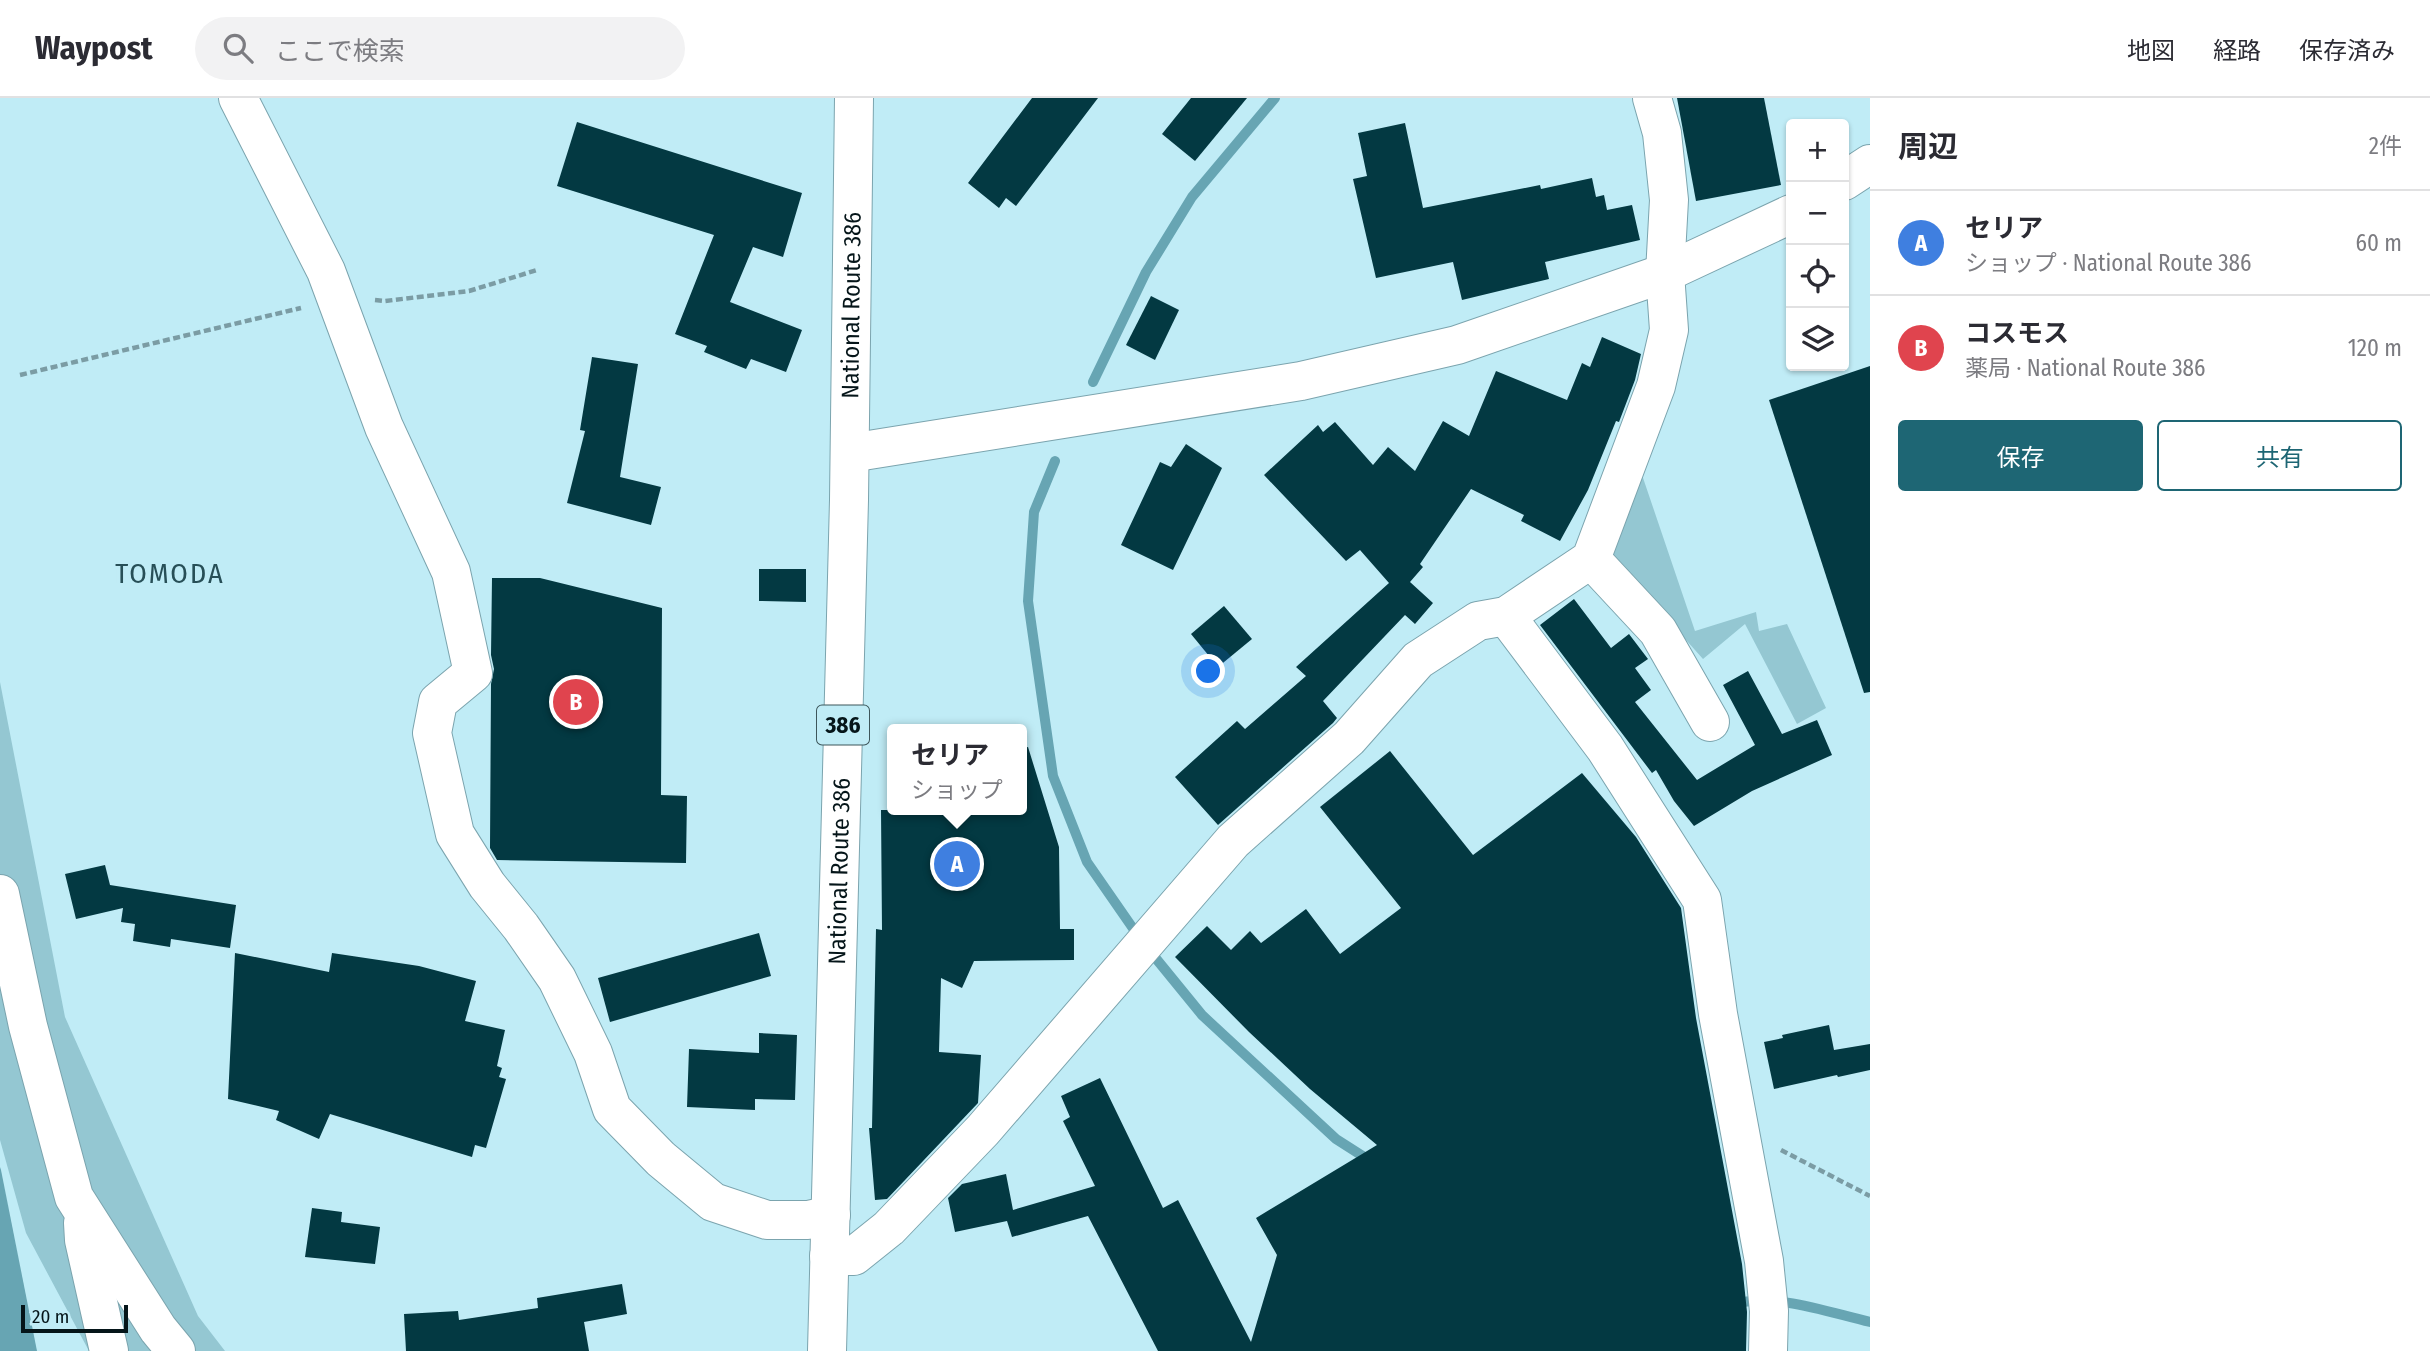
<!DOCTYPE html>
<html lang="ja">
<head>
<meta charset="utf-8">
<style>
  :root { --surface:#fff; --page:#f2f2f3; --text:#2b2b33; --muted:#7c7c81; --line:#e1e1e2; --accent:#1e6674 }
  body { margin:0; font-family:"Fira Sans Condensed","Noto Sans JP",sans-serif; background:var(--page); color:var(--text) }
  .controls { position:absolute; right:21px; top:21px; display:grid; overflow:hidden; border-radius:7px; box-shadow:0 2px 5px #0004 }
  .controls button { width:63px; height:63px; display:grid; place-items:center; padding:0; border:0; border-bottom:2px solid var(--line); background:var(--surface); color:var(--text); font:35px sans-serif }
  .scale { position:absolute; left:21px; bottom:18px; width:107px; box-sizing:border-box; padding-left:7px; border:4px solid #051519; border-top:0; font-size:19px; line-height:24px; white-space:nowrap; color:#051519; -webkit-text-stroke:5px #c0ecf6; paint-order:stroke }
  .you { position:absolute; left:1209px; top:574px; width:24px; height:24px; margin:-18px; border:5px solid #fff; border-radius:50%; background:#1a73e8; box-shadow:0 0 0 10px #1a73e833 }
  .badge { display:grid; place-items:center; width:46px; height:46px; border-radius:50%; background:var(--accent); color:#fff; font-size:23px; font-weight:700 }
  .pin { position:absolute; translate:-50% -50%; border:4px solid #fff; box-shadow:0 2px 7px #0006 }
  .popup { position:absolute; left:887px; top:626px; width:140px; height:91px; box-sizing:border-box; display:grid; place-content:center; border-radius:7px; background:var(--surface); filter:drop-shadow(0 2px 5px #0005); font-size:23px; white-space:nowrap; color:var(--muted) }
  .popup b { font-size:26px; color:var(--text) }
  .popup::after { content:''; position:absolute; left:50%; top:100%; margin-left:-14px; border:14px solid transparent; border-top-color:var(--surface) }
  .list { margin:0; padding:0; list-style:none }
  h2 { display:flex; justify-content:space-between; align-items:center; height:91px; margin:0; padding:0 28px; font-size:30px }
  h2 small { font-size:23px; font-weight:400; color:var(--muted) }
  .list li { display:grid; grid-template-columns:46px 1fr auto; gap:21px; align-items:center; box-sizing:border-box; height:105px; padding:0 28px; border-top:2px solid var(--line) }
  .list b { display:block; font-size:26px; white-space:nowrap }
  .list p { margin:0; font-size:23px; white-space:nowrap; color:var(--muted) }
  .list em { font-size:23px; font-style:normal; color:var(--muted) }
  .actions { display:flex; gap:14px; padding:21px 28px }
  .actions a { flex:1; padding:16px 0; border:2px solid var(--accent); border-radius:7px; text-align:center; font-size:24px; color:var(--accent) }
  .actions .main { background:var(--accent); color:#fff }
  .icon { flex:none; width:38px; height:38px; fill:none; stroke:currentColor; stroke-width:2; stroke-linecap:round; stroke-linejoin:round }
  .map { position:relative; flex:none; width:1870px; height:1253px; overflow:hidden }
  header { display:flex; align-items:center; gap:42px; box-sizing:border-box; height:98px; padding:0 35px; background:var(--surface); border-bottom:2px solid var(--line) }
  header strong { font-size:33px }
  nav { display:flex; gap:38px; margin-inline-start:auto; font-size:24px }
  .search { width:490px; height:63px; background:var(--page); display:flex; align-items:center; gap:18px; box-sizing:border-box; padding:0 24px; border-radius:38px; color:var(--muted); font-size:26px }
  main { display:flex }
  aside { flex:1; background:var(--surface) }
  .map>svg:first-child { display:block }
</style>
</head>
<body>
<header>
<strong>Waypost</strong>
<div class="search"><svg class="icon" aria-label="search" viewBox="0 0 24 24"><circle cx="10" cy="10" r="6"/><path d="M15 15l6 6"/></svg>ここで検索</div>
<nav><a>地図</a><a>経路</a><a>保存済み</a></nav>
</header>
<main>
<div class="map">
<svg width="1870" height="1253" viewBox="0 0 1870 1253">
  <rect width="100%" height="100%" fill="#c0ecf6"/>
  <!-- green -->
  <g fill="#94c7d2">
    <polygon points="1640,371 1695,533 1756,514 1759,533 1787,526 1826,610 1797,626 1745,526 1703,561 1603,449"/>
    <polygon points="0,584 65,919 198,1218 225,1253 89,1253 26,1135 0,1042"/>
  </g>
  <!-- water -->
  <polygon fill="#67a5b3" points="0,1069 1,1072 37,1253 0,1253"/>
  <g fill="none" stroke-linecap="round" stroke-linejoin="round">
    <!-- stream -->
    <g stroke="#67a5b3" stroke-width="10">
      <polyline points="1093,284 1146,174 1192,99 1275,0"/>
      <polyline points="1055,363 1034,414 1028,503 1053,678 1087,764 1139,839"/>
      <polyline points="1149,852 1202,917 1336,1041 1372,1064"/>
      <path d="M1733 1206C1777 1195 1827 1214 1870 1224"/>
    </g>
  </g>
  <!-- building -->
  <g fill="#033942">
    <polygon points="1032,0 1098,0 1016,108 1006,100 999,110 968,85"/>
    <polygon points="1191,0 1247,0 1195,63 1162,36"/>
    <polygon points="1677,0 1764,0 1781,87 1696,103"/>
    <polygon points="577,24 802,95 783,159 753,149 730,204 802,232 786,274 751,261 746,271 704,254 707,248 675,236 714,137 557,88"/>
    <polygon points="1405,25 1423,110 1540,87 1541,91 1592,80 1596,99 1604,97 1607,112 1632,107 1640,142 1545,164 1549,181 1462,202 1453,164 1376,180 1353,81 1367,78 1358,35"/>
    <polygon points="1151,198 1179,212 1155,262 1126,247"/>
    <polygon points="1602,239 1641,256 1635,282 1619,324 1616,323 1588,392 1560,443 1521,423 1524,417 1471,391 1420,466 1423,469 1410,484 1433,505 1415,526 1405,517 1323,603 1337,620 1333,625 1218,727 1175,679 1237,623 1245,631 1306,578 1296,569 1389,485 1360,452 1346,463 1264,377 1318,327 1323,334 1335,324 1373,367 1388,349 1415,373 1443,323 1469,338 1496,273 1567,302 1582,265 1590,269"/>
    <polygon points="592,259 638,266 620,379 661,389 651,427 567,405 585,333 580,332"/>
    <polygon points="1870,268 1870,594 1864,595 1769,302"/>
    <polygon points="1186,346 1222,370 1173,472 1121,447 1160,364 1171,369"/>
    <polygon points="759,471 806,471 806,504 759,503"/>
    <polygon points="492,480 540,480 662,510 661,697 687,698 686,765 497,762 490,750 491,586 494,571 491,557"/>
    <polygon points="1574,501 1611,550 1629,536 1648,561 1635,570 1651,592 1635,604 1697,682 1755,647 1723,587 1748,573 1782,636 1817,622 1832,657 1752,693 1694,728 1674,703 1656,672 1652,675 1540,527"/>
    <polygon points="1224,508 1252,541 1218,569 1191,536"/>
    <polygon points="1028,649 1059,749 1060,831 1074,831 1074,862 974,863 962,890 941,880 939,954 981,957 978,1005 887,1101 875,1102 869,1030 872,1030 876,831 882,832 881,712 1022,712 1022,650"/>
    <polygon points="1390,653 1473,757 1582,675 1636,739 1681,810 1696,920 1742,1166 1747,1214 1746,1253 1158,1253 1088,1118 1012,1139 1007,1123 955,1134 948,1100 962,1086 1006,1076 1013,1112 1095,1088 1063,1023 1070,1019 1061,998 1100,980 1163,1110 1178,1102 1251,1244 1277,1157 1256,1120 1377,1047 1310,991 1249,934 1175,859 1207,828 1231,852 1250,833 1261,845 1306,811 1340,856 1401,810 1320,709"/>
    <polygon points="105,767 110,787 236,807 230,850 171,841 170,849 133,843 135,826 121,824 123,810 76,821 65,776"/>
    <polygon points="759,835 771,878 610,924 598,880"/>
    <polygon points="235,855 329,874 332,855 419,868 476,883 465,923 505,932 497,968 502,970 499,979 506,981 486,1050 475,1047 472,1059 330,1016 319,1041 276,1022 279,1013 228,1001"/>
    <polygon points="1829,927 1834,952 1870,946 1870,972 1838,979 1837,977 1774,991 1764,944 1783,940 1782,937"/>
    <polygon points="759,935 797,937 795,1002 755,1001 755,1012 687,1009 689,951 759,955"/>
    <polygon points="312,1110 342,1114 341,1124 380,1129 375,1166 305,1159"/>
    <polygon points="622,1186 627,1216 584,1224 589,1253 406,1253 404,1216 458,1213 459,1222 538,1210 537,1200"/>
  </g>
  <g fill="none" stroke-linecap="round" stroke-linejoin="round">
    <!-- minor casing -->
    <g stroke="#7ba4ae" stroke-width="40">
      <g id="minor">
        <polyline points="238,0 326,173 384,329 451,474 473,575 438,604 432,635 455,736 487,787 521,829 557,881 593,955 612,1011 661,1061 713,1104 767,1122 808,1122 831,1117"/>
        <polyline points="1844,83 1870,66"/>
        <polyline points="850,355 1301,283 1457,247 1665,175 1791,116"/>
        <polyline points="1591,461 1658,533 1710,624"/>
        <polyline points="1506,518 1605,650 1702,802 1718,916 1764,1163 1769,1213 1768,1253"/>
        <polyline points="0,796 28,928 74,1099 158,1231 176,1253"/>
        <polyline points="83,1125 84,1142 109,1253"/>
        <polyline points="829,1158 854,1158 889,1130 983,1032 1233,743 1349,640 1418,562 1478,523 1506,518 1591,461 1656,288 1669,232 1665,175 1669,102 1662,35 1652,0"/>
      </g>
    </g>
    <!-- highway casing -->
    <g stroke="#7ba4ae" stroke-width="40">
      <g id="highway">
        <path id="s1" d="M827 1253 849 402 854 0"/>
      </g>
    </g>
    <!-- path -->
    <g stroke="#7b9ca4" stroke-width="4.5" stroke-dasharray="7 3.5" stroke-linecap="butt">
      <polyline points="375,202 385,203 469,193 537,172"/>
      <polyline points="20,277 301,210"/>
      <polyline points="1781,1052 1870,1098"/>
    </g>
    <!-- minor -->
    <use href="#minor" stroke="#fff" stroke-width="38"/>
    <!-- highway -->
    <use href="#highway" stroke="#fff" stroke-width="38"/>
  </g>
  <g text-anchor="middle" stroke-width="7" stroke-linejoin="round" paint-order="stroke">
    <!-- shield labels -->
    <rect fill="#c0ecf6" stroke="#3d565b" stroke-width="2" x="817" y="607.5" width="52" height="39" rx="5"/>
    <g font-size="23" font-weight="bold" fill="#051519">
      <text x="843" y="635">386</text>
    </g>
    <!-- street labels -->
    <g font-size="24" fill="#051519" stroke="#c0ecf6">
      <text dy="8" stroke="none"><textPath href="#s1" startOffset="1046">National Route 386</textPath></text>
      <text dy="8" stroke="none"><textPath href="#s1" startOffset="480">National Route 386</textPath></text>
    </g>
    <!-- quarter labels -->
    <g font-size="28" letter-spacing="2" fill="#274f57" stroke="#c0ecf6">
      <text x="170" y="485">TOMODA</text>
    </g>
  </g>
</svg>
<div class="controls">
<button>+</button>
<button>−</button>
<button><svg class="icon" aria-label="locate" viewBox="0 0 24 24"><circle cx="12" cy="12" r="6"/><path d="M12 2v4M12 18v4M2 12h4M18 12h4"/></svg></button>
<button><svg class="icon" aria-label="layers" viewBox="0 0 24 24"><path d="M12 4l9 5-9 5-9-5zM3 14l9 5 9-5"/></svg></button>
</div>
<div class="scale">20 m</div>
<div class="you"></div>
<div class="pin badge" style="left:957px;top:766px;background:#3f7fe0">A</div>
<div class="popup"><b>セリア</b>ショップ</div>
<div class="pin badge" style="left:576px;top:604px;background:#e0444e">B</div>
</div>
<aside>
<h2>周辺<small>2件</small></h2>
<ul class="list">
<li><span class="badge" style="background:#3f7fe0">A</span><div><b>セリア</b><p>ショップ · National Route 386</p></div><em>60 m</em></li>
<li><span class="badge" style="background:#e0444e">B</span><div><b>コスモス</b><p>薬局 · National Route 386</p></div><em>120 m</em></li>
</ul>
<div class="actions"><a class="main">保存</a><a>共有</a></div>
</aside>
</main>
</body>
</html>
